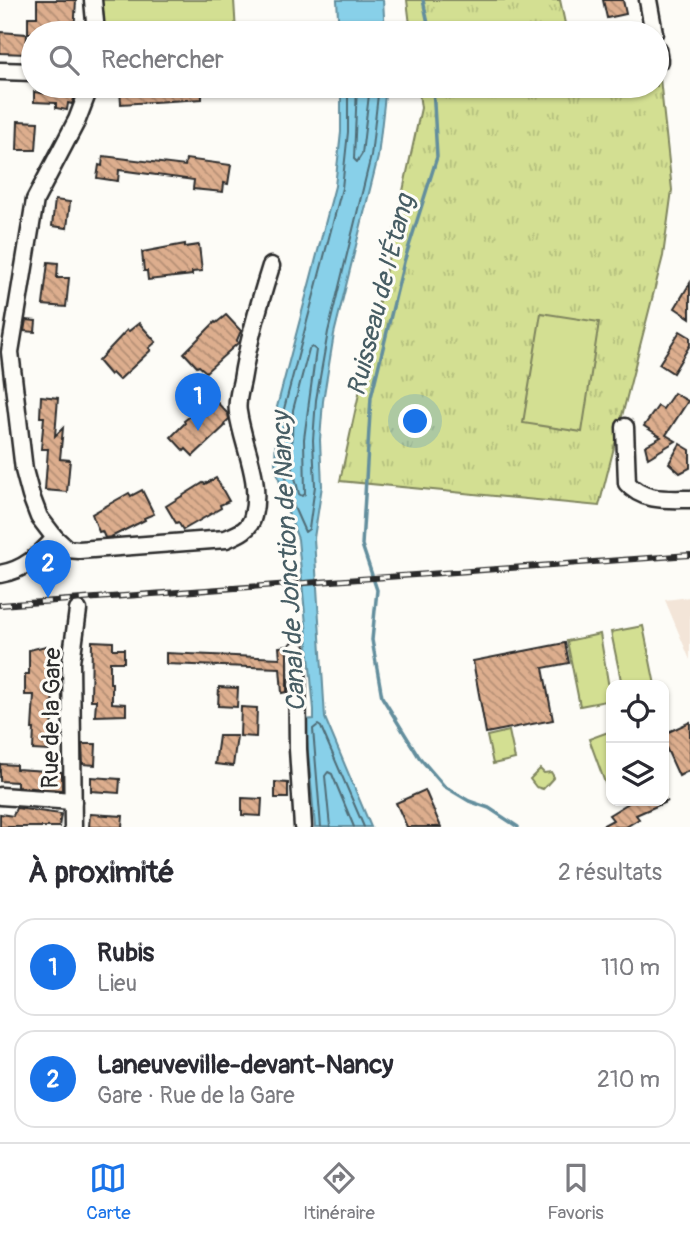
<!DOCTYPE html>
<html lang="fr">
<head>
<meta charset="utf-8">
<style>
  :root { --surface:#fff; --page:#f7f7f7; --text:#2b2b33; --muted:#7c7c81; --line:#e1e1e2; --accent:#1a73e8 }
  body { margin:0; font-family:Pangolin,sans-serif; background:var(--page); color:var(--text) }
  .controls { position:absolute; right:21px; bottom:21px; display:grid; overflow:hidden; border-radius:14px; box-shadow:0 2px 5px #0004 }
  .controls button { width:63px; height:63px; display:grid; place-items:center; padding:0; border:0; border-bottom:2px solid var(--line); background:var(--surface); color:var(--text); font:35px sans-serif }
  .you { position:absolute; left:416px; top:422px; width:24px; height:24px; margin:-18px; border:5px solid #fff; border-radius:50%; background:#1a73e8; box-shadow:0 0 0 10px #1a73e833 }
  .badge { display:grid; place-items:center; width:46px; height:46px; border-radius:50%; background:var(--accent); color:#fff; font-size:23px; font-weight:700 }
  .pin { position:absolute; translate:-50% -58px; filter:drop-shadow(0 2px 4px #0008) }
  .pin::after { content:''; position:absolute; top:37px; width:24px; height:21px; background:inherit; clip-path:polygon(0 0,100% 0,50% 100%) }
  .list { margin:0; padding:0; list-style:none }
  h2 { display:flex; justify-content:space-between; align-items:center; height:91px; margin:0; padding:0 28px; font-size:30px }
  h2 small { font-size:23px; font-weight:400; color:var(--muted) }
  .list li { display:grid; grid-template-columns:46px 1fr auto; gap:21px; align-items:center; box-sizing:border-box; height:98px; margin:0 14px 14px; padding:0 14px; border:2px solid var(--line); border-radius:21px }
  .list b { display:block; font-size:26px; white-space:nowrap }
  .list p { margin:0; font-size:23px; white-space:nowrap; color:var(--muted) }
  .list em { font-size:23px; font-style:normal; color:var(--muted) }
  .icon { flex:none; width:38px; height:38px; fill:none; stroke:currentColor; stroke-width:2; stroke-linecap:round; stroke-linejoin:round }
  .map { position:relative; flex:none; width:690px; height:827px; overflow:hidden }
  .search { position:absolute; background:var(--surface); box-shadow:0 2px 5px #0004; left:21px; right:21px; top:21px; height:77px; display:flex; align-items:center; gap:18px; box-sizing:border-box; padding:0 24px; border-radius:38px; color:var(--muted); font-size:26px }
  .sheet { height:315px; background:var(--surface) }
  nav { display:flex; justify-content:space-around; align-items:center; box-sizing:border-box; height:98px; border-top:2px solid var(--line); background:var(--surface); font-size:19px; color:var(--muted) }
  nav a { display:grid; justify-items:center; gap:4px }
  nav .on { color:var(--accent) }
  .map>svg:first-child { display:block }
</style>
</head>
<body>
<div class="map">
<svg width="690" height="827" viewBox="0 0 690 827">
  <defs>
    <pattern id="grass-tufts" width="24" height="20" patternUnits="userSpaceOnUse" patternTransform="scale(1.75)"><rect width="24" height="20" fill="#d3df92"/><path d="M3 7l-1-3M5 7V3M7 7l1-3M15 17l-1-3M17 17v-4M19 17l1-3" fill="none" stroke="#b5c07e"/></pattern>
    <pattern id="building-back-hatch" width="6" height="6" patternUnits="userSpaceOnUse" patternTransform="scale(1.75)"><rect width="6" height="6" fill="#ddae8e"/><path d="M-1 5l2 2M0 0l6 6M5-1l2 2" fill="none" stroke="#b38e74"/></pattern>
  </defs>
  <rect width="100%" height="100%" fill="#fdfcf7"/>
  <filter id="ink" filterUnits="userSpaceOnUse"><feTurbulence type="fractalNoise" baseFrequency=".0143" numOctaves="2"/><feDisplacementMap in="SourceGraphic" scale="14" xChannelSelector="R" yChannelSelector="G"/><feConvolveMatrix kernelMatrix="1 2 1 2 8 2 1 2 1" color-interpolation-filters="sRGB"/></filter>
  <g filter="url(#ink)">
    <!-- built -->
    <polygon fill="#f3e5d8" points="690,597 690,660 665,600"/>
    <!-- grass -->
    <g fill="url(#grass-tufts)" stroke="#7f855e" stroke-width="2">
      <polygon points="407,0 560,0 567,33 411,33"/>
      <polygon points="659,69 672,190 663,256 599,506 340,481 421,108 418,86 579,86 580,88 590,86 657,86 657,70"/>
    </g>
    <!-- park -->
    <g fill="#d3df92" stroke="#7f855e" stroke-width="2">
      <polygon points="99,0 234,0 236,33 101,33"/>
      <polygon points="541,313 599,322 582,432 523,423"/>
      <polygon points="643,626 655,685 622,685 611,632"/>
      <polygon points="600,634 611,700 580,706 567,641"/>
      <polygon points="509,731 515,759 493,764 487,736"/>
      <polygon points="611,731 611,789 608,791 589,739"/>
      <polygon points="540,769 544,773 551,772 554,777 543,789 536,787 530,779"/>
    </g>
    <!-- water -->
    <g fill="#88d0e9" stroke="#638e9d" stroke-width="2">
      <polygon points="337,0 383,0 385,33 339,33"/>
      <polygon points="341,86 386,86 378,157 334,334 323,401 320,440 322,486 314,538 325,718 371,827 315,827 305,720 314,719 314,710 298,539 286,507 275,463 277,407 335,186 341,132"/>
    </g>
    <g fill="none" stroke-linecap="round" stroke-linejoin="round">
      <!-- shore -->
      <g stroke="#506d77" stroke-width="2">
        <polyline points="348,86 348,132 342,188 284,409 282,462 293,505 305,532 309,529 315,486 313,440 316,400 328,332 371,156 379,86"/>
        <polyline points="357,86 354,159 357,162 362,154 370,86"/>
        <polygon points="312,347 316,350 304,439 305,494 302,496 299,494 291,461 293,410 309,349"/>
        <polyline points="321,827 313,729 318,725 321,727 364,827"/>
        <polyline points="330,827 325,776 328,772 332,774 354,827"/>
      </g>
      <!-- stream -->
      <g stroke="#638e9d" stroke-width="3.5">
        <polyline points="423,0 430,33"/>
        <polyline points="433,86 437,157 404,262 371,397 362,545 377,590 372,640 382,697 419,757 444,786 469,801 489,808 518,827"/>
      </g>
    </g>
    <!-- building -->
    <g fill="url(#building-back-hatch)" stroke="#2b2b2b" stroke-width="2">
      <polygon points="37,0 76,0 74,33 28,33 28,17 37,17"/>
      <polygon points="603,0 623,0 626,14 607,18"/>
      <polygon points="0,32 27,34 26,54 0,53"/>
      <polygon points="176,86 202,86 202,99 121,104 120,89"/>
      <polygon points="34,92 74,97 74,99 72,104 68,103 67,110 56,108 56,103 34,102"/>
      <polygon points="18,121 38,122 36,150 17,150"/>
      <polygon points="103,156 185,166 186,159 231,165 228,184 224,183 223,192 193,189 194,180 119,170 118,181 97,178 99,165 102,166"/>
      <polygon points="55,200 70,202 67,228 52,226"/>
      <polygon points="185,244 185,247 199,245 202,271 192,272 192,275 148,280 147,271 144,271 142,252"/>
      <polygon points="48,262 58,263 57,278 69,278 66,307 43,305"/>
      <polygon points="690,283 690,318 675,308"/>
      <polygon points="226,315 241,331 237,340 238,343 206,372 199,366 197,367 184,353 215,322 216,323"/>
      <polygon points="26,320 36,321 35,332 24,331"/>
      <polygon points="139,323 156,342 149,348 151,350 119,380 112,373 110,375 98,361 127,330 129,331"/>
      <polygon points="680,331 690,337 690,345 673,373 659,364"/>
      <polygon points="674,393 688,401 666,435 676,441 648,458 645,446 661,437 644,426 658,406 663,409"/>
      <polygon points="41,396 58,398 55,436 63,428 60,459 70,460 67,492 45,490 48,449 41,449 44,417 40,417"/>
      <polygon points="213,398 228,414 229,419 224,424 225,426 193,456 186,449 184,451 171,437 185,423 184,421"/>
      <polygon points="680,444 690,450 690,468 680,473 669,463"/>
      <polygon points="216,478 229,501 220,505 221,508 183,530 178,522 176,523 166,506 203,483 205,484"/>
      <polygon points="142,490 154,514 144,518 145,520 111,537 105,538 102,531 99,532 92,514 129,493 131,496"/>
      <polygon points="92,641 113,642 113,649 124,649 124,662 110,662 110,683 112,683 112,703 126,704 126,715 95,716 96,700 91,700"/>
      <polygon points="565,643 569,663 543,668 553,720 486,733 473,661"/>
      <polygon points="46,646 49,665 46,666 47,695 52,695 53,708 49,751 33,750 34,729 32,729 34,695 25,695 25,674 29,674 29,650"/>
      <polygon points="287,646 287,692 282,693 280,668 166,664 166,653 280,658 279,647"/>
      <polygon points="219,687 238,688 237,707 218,706"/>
      <polygon points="241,707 257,708 256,737 240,736"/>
      <polygon points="690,722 690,770 679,776 664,743 664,734"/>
      <polygon points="219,736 237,736 233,766 215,764"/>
      <polygon points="82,744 96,744 95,765 83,764"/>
      <polygon points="0,764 16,765 16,769 62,772 62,790 17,787 17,782 0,781"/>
      <polygon points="91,777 120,779 119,793 91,791"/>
      <polygon points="275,782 288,783 288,798 275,798"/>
      <polygon points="425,790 441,827 407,827 396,803"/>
      <polygon points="242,798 262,799 261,816 242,815"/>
      <polygon points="632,801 668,801 636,815 639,819 626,827 600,827 613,820 609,815"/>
      <polygon points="16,808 61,814 59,827 0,827 0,814 13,816"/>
      <polygon points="90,814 123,816 122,827 89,827"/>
    </g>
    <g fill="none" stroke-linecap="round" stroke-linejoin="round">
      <!-- street casing -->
      <g stroke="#2b2b2b" stroke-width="21">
        <g id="street">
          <polyline points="93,0 96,33"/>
          <polyline points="648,0 654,33"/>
          <polyline points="657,49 659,61"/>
          <polyline points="0,71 33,72"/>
          <path d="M90 86 77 120 35 200 10 352 24 470 31 496 39 517 55 538 67 549 79 550 226 539C238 534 250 530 253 516 262 479 243 447 238 412 236 402 240 390 242 380 248 341 259 304 271 266"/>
          <path d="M625 427 627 483C643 502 668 499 690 499"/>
          <path d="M0 574C24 570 39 556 55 538"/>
          <polyline points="297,650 298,749 303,827"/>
          <polyline points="0,796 73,801"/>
          <polyline points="73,827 71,662 78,610"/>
        </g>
      </g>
      <!-- street -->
      <use href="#street" stroke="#fdfcf7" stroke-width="16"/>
      <!-- rail casing -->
      <g stroke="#2b2b2b" stroke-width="6">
        <polyline id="rail" points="0,605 690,555"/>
      </g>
      <!-- rail -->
      <use href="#rail" stroke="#fdfcf7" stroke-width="3.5" stroke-dasharray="10" stroke-linecap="butt"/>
    </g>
  </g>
  <g text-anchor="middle" stroke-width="6" stroke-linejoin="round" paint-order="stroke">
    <!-- street labels -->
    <g font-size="24" fill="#2b2b2b" stroke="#fdfcf7">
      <text transform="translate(51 718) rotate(-89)" y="8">Rue de la Gare</text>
    </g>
    <!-- water labels -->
    <g font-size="26" font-style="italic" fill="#475d64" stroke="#fdfcf7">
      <text transform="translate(380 295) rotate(-76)" y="9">Ruisseau de l'Étang</text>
      <text transform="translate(288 562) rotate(-93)" y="9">Canal de Jonction de Nancy</text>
    </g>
  </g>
</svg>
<div class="controls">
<button><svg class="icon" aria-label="locate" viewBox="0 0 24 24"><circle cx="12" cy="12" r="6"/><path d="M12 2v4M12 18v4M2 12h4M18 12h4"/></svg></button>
<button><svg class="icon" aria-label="layers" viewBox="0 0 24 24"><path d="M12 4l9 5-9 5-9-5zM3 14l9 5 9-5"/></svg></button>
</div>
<div class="you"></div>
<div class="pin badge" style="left:198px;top:431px">1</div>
<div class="pin badge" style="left:48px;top:598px">2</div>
<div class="search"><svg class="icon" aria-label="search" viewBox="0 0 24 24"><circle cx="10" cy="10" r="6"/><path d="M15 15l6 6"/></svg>Rechercher</div>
</div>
<section class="sheet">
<h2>À proximité<small>2 résultats</small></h2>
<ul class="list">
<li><span class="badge">1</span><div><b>Rubis</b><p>Lieu</p></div><em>110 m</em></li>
<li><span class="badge">2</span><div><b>Laneuveville-devant-Nancy</b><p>Gare · Rue de la Gare</p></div><em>210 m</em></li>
</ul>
</section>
<nav>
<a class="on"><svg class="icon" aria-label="map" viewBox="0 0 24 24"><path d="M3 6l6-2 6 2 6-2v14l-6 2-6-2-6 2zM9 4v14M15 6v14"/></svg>Carte</a>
<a><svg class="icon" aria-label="directions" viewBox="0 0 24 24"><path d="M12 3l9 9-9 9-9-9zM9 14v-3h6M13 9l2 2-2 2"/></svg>Itinéraire</a>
<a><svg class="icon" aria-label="saved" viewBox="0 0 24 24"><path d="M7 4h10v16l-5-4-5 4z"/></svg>Favoris</a>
</nav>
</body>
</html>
